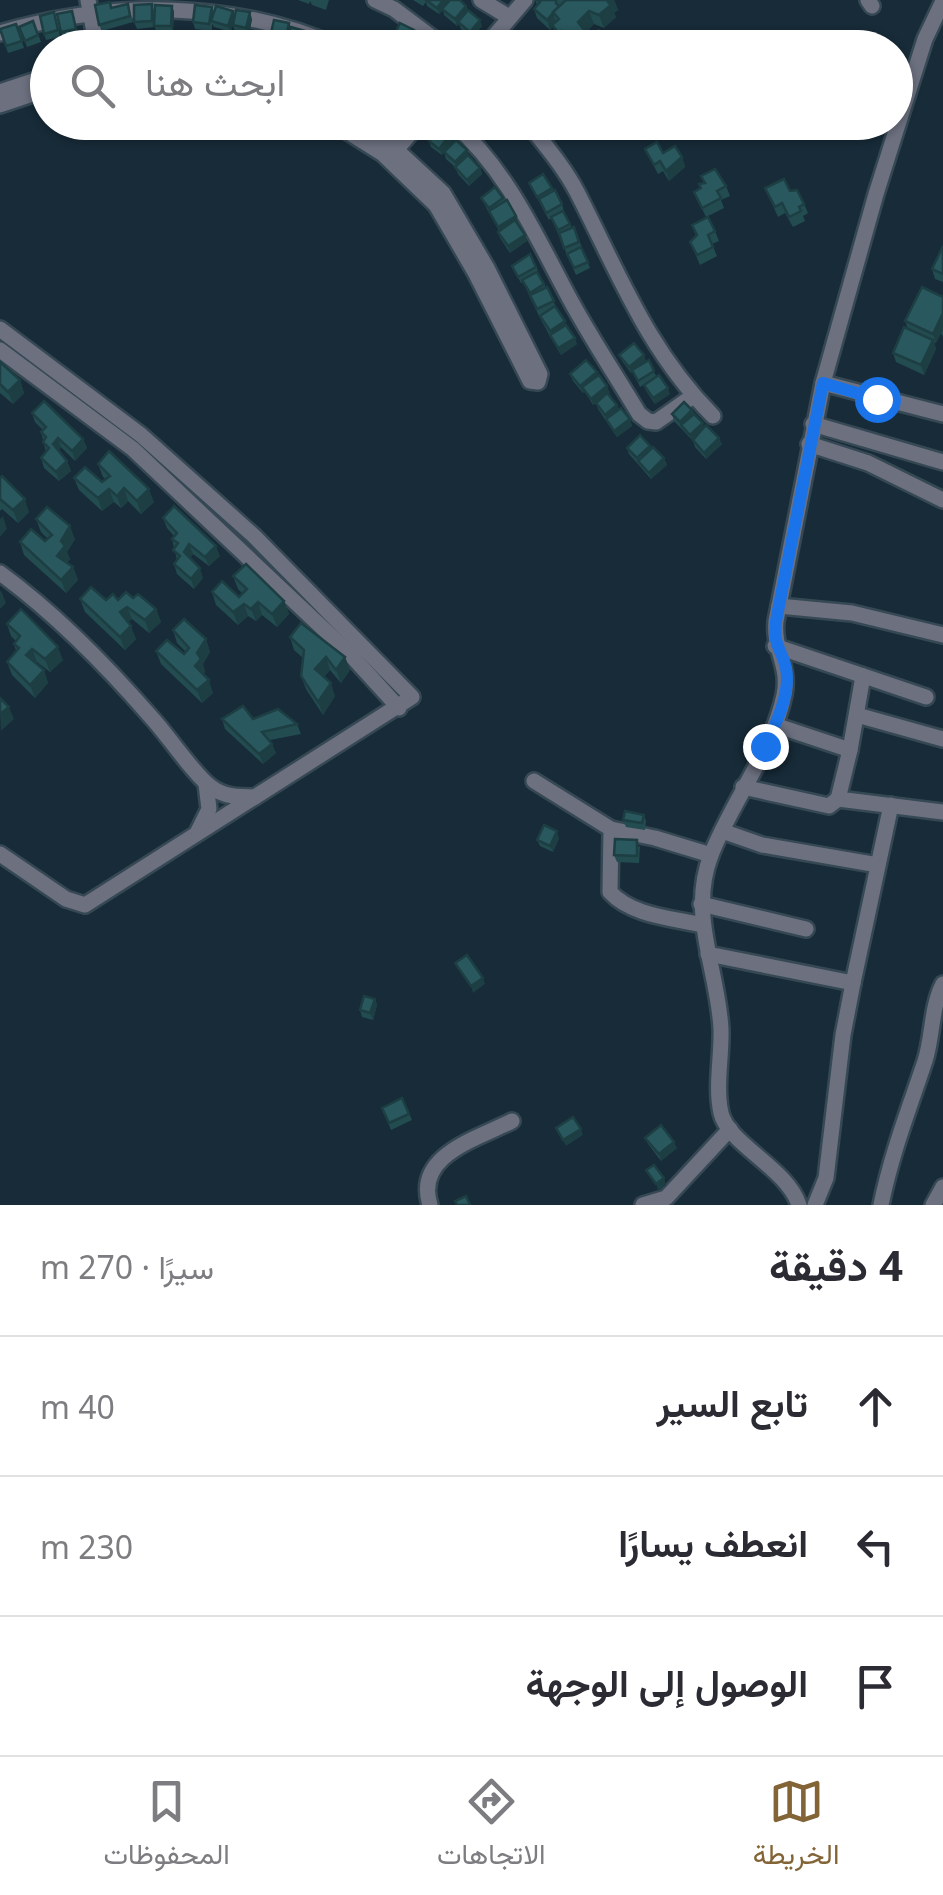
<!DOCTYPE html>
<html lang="ar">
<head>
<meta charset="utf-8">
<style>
  :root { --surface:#fff; --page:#f2f2f3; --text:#2b2b33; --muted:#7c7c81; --line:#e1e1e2; --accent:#826437 }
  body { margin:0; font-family:"Noto Sans",Vazirmatn,sans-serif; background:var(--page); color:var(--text); direction:rtl }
  .stop { position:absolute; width:30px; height:30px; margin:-22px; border:8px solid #1a73e8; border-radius:50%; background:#fff }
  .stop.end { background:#1a73e8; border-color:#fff; box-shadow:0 2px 10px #0008 }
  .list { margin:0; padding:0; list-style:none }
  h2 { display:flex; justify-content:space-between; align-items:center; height:130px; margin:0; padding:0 40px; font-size:42px }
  h2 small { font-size:32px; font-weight:400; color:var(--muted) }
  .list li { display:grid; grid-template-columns:65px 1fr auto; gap:30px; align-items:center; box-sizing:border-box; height:140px; padding:0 40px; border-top:2px solid var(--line) }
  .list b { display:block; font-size:38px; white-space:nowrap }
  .list em { font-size:32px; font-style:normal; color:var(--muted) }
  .icon { flex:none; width:55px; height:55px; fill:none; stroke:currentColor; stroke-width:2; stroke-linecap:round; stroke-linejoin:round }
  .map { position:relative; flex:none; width:943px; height:1205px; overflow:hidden; direction:ltr }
  .search { position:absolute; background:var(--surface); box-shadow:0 2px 8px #0004; left:30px; right:30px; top:30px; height:110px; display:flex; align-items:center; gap:25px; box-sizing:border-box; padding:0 35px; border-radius:55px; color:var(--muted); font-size:38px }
  .sheet { height:550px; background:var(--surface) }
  nav { display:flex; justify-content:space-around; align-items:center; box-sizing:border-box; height:140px; border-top:2px solid var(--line); background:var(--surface); font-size:28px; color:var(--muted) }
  nav a { display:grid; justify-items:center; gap:5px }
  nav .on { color:var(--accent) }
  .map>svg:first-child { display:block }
</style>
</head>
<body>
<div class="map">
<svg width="943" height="1205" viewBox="0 0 943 1205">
  <rect width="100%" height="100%" fill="#172b38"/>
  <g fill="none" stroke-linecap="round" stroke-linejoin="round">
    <!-- minor casing -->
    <g stroke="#354854" stroke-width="20">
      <g id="minor">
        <polyline points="88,0 97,48"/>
        <polyline points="375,0 394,9 446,48"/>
        <polyline points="481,0 509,17"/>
        <polyline points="868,0 872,6"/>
        <path d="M0 33C112 0 235 0 341 48"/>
        <polyline points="484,48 525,0"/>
        <polyline points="0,92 48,76"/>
        <polyline points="0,105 48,89"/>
        <polyline points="332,122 383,154 436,205 476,274 530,381 538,382 540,374 487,268 443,193 389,143 356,122"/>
        <path d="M452 122C505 168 532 228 564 288 586 331 614 372 639 414L648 421 656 422 693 396"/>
        <path d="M527 122C545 145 564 167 577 192 619 274 647 349 713 416"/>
        <polyline points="396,150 420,122"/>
        <polyline points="0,329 141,435 254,536 412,697 85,905 66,899 0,854"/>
        <polyline points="0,350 133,449 348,652 399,708"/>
        <polyline points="823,383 943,414"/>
        <polyline points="813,424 943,462"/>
        <polyline points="809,444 868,463 943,500"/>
        <path d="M0 573C56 614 105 664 151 717 167 734 195 776 211 787 224 797 239 797 255 797"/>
        <polyline points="779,606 852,613 943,635"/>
        <polyline points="775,646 926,697"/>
        <polyline points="857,715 943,739"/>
        <polyline points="775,725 850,750 838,799 943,812"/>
        <polyline points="850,750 863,676"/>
        <path d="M534 781 611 829 610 892C632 916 672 918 702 925"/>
        <polyline points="743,787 829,806 838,799"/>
        <polyline points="611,829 655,838 711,855"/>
        <polyline points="198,831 209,809 206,784"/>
        <polyline points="722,831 762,845 878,865"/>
        <polyline points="701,904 806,929"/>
        <polyline points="708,954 853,983 891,805"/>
        <path d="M430 1205C414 1155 477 1139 512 1121"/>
        <polyline points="643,1205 666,1198 730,1129"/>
        <path d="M799 1205C787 1168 728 1144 721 1113 715 1086 722 1056 721 1029 718 969 688 915 711 855 732 801 772 752 784 695 790 666 773 650 776 621L823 383 876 194 925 39 943 1"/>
        <polyline points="815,1205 826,1178 843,1035 853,983"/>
        <path d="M881 1205C891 1155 909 1109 925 1061 933 1036 931 1007 943 984"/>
        <polyline points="933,1205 943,1187"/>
      </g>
    </g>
    <!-- minor -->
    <use href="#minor" stroke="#6c707f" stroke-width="15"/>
  </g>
  <!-- wall -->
  <g fill="#234c51">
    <polygon points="298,0 329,0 326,10 312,5 310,1 309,4"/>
    <polygon points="413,0 460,0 466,6 468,10 482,26 472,38 461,29 459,24 457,26 444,15 443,10 439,14 427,6 426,2 423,6"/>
    <polygon points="535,0 614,0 618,10 614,13 616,17 604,28 594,24 586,32 588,35 609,41 611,48 569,48 566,44 562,45 557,38 553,27 550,30 537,18 534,9 537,5"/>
    <polygon points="128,4 133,22 102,31 99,25"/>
    <polygon points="152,4 154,11 172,6 174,12 173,32 156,32 155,27 137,29 134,22"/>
    <polygon points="212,7 214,13 233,11 235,16 252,19 249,35 235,32 233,25 231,32 214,27 212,24 212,31 195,29 193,22"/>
    <polygon points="74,17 78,35 63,38 61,32"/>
    <polygon points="57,19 60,37 46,40 44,34"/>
    <polygon points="33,21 41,42 27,47 19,27"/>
    <polygon points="289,23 291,29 308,38 305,48 290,47 288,42 287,47 272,43 270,37"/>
    <polygon points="16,24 24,48 8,53 0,29"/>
    <polygon points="418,122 439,122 454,139 442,155 431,147 429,141 418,132 416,125"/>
    <polygon points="664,122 696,122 697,126 693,129 695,132 682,139 676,128 669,132"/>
    <polygon points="645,149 682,157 685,167 669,181 663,171 658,174"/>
    <polygon points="444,152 469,155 480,168 482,174 469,186 458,174 455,167 446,159"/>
    <polygon points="529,183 552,188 562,204 564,211 572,228 574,227 590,268 576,275 551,218 549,220"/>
    <polygon points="726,186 730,196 721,200 724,208 706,217 694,192"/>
    <polygon points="765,188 790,191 804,204 808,213 803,216 805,221 793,227 785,213 778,217"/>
    <polygon points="481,198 503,198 516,216 518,222 517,223 527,241 510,253 500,238 498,232 499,231"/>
    <polygon points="692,225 715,231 719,241 712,244 717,256 700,265 690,242 696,236"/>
    <polygon points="943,246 943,282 935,279 932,269"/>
    <polygon points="530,254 546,288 547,287 556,307 577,344 561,355 542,322 540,316 542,314 539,316 523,282 521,283 512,266"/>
    <polygon points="943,297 943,337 941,333 936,343 934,342 936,349 924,375 896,362 893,353 908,329 905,321"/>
    <polygon points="619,355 644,355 646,362 670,394 655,404 646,391 644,385 645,384 640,387 633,372 631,373 622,361"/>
    <polygon points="0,362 20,380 24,393 13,404 0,393"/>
    <polygon points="570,374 598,376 619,409 630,419 632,426 617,437 598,409 596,403 593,405 584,391 583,393 573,381"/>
    <polygon points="692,410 704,427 722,444 706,459 695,447 693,441 674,421 672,414"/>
    <polygon points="32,413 83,439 87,448 75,461 61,447 59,451 67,461 71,471 59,481 44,468 41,458 46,452 41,432 43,430 35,422"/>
    <polygon points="650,446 651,449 664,458 667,465 651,479 629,454 627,448"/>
    <polygon points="98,464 154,502 141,514 128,501 121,508 114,502 102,511 79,490 74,478 102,482 106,479 103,477"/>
    <polygon points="0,478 29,512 18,523 2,509 0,511"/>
    <polygon points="163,518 220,556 209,566 193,554 190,558 203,578 194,589 177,574 174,564 177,560 172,539 174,536 167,528"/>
    <polygon points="36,519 75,539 67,552 70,559 67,563 73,567 78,580 66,593 24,555 20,542 45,541 48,539 41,532"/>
    <polygon points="233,576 284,601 289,614 277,627 262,615 256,621 248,616 238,625 216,605 212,592 239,597 242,593 238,589"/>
    <polygon points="133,598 156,609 161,622 149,633 132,619 128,622 136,639 125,650 85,612 80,599 106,600"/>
    <polygon points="7,624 63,660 50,672 37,662 36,663 44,670 48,683 35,698 12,675 7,662 16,651 14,644 16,641 11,636"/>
    <polygon points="173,630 206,639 210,652 203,664 205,672 203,674 213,693 202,703 161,664 156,651 184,654 186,652 177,643"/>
    <polygon points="290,637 345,657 350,670 341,683 330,670 324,677 335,696 323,715 306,689 301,676 303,658 294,650"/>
    <polygon points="222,719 253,719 297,724 301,734 270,740 276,753 263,764 225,729"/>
    <polygon points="644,815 646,821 645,830 626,827 623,820"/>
    <polygon points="559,838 553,852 540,846 537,840"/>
    <polygon points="640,846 639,863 617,862 614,855"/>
    <polygon points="375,999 377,1005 373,1020 362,1017 360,1010"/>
    <polygon points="402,1098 412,1120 391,1130 382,1108"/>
    <polygon points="645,1138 677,1148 661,1161 648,1144"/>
  </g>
  <!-- shaded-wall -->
  <g fill="#1d3e42">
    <polygon points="443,0 450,0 439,14 437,8"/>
    <polygon points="610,0 614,0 618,10 614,13 616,17 604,28 599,15"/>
    <polygon points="172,6 174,12 173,32 171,26"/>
    <polygon points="466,6 469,12 457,26 455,19"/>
    <polygon points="233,11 235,17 231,32 228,26"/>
    <polygon points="589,11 594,24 583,34 578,22"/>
    <polygon points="250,12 252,19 249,35 246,28"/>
    <polygon points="553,13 556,23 550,30 547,20"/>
    <polygon points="480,20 482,26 472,38 470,32"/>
    <polygon points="289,23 291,30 287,47 285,41"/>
    <polygon points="414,30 416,36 410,48 405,48"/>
    <polygon points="305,31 308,38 305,48 303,48 301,44"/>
    <polygon points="437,122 439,122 441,127 429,141 427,134"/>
    <polygon points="452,132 454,139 442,155 439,149"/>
    <polygon points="467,150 469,156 457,169 455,162"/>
    <polygon points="682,157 685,167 669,181 666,171"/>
    <polygon points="480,168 482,174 469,186 467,180"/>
    <polygon points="516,216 518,222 501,233 498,227"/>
    <polygon points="525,235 527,241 510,253 508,246"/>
    <polygon points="943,313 943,330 936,343 933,334"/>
    <polygon points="565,321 567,328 552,337 550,331"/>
    <polygon points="575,338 577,344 561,355 558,348"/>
    <polygon points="933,340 936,349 924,375 921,365"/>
    <polygon points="644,355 646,362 631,373 629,367"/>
    <polygon points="597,372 599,379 582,387 584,391 583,393 580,386"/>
    <polygon points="20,380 24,393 13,404 8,392"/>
    <polygon points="607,386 610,393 593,405 591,399"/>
    <polygon points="668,388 670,394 655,404 653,398"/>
    <polygon points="617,405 620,412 608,421 605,415"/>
    <polygon points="692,410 694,417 681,425 680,422"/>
    <polygon points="630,419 632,426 617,437 614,431"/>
    <polygon points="703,423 705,430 692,441 690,435"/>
    <polygon points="58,438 61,447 57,453 53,444"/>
    <polygon points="719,438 722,444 706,459 704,453"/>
    <polygon points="83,439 87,448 75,461 72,451"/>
    <polygon points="664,458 667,465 651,479 649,473"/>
    <polygon points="67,461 71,471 59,481 56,472"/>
    <polygon points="124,488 128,501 121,508 117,496"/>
    <polygon points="109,489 114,502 102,511 98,498"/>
    <polygon points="149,489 154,502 141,514 137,501"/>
    <polygon points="25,499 29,512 18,523 13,510"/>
    <polygon points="3,516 7,529 0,537 0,519"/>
    <polygon points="70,526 75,539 67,552 70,559 62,568 57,556 61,541"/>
    <polygon points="189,544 193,554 188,562 184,552"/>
    <polygon points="216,546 220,556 209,566 205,557"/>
    <polygon points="73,567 78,580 66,593 61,580"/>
    <polygon points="200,568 203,578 194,589 191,579"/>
    <polygon points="1,590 6,603 0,609 0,592"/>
    <polygon points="284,601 289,614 277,627 272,614"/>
    <polygon points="258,602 262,615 256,621 251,609"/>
    <polygon points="244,604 248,616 238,625 233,612"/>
    <polygon points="127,607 132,619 125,625 120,612"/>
    <polygon points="156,609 161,622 149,633 145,620"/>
    <polygon points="131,626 136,639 125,650 120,637"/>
    <polygon points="206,639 210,652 203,664 205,672 199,678 195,666 197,653"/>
    <polygon points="58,647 63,660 50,672 45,659"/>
    <polygon points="32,649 37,662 31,668 26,655"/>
    <polygon points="326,657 330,670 320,681 315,669"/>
    <polygon points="345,657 350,670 341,683 336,670"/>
    <polygon points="44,670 48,683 35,698 30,685"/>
    <polygon points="209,680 213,693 202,703 197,690"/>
    <polygon points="331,683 335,696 323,715 318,702"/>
    <polygon points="9,707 14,719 1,731 0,714"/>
    <polygon points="272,744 276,753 263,764 259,754"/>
    <polygon points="557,831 559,838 553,852 550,846"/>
    <polygon points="483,978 485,984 473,993 471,986"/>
    <polygon points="375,999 377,1005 373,1020 370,1013"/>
    <polygon points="581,1129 583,1135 566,1146 563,1140"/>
    <polygon points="674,1142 677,1148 661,1161 659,1154"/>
    <polygon points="664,1178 666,1185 658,1191 656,1184"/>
  </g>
  <!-- building -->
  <g fill="#29585e" stroke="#1d3e42" stroke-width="2.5">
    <polygon points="426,0 443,0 437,8"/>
    <polygon points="450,0 460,0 466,6 455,19 442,9"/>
    <polygon points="537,0 556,0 556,3 559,6 547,20 534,9 540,2"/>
    <polygon points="566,0 610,0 608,2 611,5 599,15 589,11 578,22 588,35 599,30 609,41 601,48 576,48 561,31 558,32 552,25 559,19 553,12"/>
    <polygon points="110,2 111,8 128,4 130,16 99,25 95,5"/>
    <polygon points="152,4 152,21 134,22 134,5"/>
    <polygon points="155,5 172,6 171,26 154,26"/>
    <polygon points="195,5 212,7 209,24 193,22"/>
    <polygon points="216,6 233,11 228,26 211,21"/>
    <polygon points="236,10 250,12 246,28 233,25"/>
    <polygon points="468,10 480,20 470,32 458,22"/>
    <polygon points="72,11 76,29 61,32 57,14"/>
    <polygon points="54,12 58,30 44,34 40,16"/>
    <polygon points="274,20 289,23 285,41 270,37"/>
    <polygon points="33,21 38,35 25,41 19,27"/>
    <polygon points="400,23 414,30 405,48 391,41"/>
    <polygon points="16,24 22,41 6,46 0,29"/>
    <polygon points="291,27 305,31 301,44 287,40"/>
    <polygon points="417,32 431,40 427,48 408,48"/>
    <polygon points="311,34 324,39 321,48 306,48"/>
    <polygon points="418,122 437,122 427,134 416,125"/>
    <polygon points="674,122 691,122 692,126 679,133"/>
    <polygon points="441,124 452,132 439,149 429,141"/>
    <polygon points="456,140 467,150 455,162 444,152"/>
    <polygon points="657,142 663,153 675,146 682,157 666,171 660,161 654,165 645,149"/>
    <polygon points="468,155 480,168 467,180 455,167"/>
    <polygon points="715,169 726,186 717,191 721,198 702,208 694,192 701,188 699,184 705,183 701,176"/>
    <polygon points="543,174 552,188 537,197 529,183"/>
    <polygon points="784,179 790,191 797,190 804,204 799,207 801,211 789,217 782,203 775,207 765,188"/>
    <polygon points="495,187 503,198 489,208 481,198"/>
    <polygon points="555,190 562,204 546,213 539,199"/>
    <polygon points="507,200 516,216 498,227 489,211"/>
    <polygon points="563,211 570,224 558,230 551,217"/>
    <polygon points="708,217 715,231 708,235 713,247 697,255 690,242 697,235 692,225"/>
    <polygon points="515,220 525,235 508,246 498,232"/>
    <polygon points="574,227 579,242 564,248 559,233"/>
    <polygon points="943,246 943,274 932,269"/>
    <polygon points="581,247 588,262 574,268 567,254"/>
    <polygon points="530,254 536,267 518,277 512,266"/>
    <polygon points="537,272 544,284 530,293 522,280"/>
    <polygon points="547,287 554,301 537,309 530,295"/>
    <polygon points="922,287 943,297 943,313 933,334 905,321"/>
    <polygon points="555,306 565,321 550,331 540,316"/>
    <polygon points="566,325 575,338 558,348 550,335"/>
    <polygon points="904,327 933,340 921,365 893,353"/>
    <polygon points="634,343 644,355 629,367 619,355"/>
    <polygon points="586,360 597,372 580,386 570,374"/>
    <polygon points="649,360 654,371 638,381 632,370"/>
    <polygon points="0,362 20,380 8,392 0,384"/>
    <polygon points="599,375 607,386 591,399 582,387"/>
    <polygon points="659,375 668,388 653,398 644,385"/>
    <polygon points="607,393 617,405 605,415 596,403"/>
    <polygon points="44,401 83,439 72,451 58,438 53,444 67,461 56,472 41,458 49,448 43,442 46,437 41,432 46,427 32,413"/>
    <polygon points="684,402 692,410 680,422 672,414"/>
    <polygon points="621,408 630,419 614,431 606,419"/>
    <polygon points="694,414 703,423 690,435 681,425"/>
    <polygon points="706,425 719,438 704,453 693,440"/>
    <polygon points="640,435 650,446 637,458 627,448"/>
    <polygon points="653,447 664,458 649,473 638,461"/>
    <polygon points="109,451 149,489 137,501 124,488 117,496 109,489 98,498 74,478 85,467 102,482 110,476 98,464"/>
    <polygon points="2,476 25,499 13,510 0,499 0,478"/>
    <polygon points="174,506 216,546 205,557 189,544 184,552 200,568 191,579 174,564 180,556 173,550 178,543 172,539 177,533 163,518"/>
    <polygon points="47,507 70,526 61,541 65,546 57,556 73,567 61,580 20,542 31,529 45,541 52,535 36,519"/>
    <polygon points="246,564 284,601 272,614 258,602 251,609 244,604 233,612 212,592 222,581 239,597 247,589 233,576"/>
    <polygon points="91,587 106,600 113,594 118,600 126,592 133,598 138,594 156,609 145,620 127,607 120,612 131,626 120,637 80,599"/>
    <polygon points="21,609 58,647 45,659 32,649 26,655 44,670 30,685 7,662 19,648 14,644 20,636 7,624"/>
    <polygon points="184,619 206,639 197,653 201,659 195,666 209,680 197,690 156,651 167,640 184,654 189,648 173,630"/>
    <polygon points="301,623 345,657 336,670 326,657 315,669 331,683 318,702 301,676 304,650 290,637"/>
    <polygon points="0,698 9,707 0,714"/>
    <polygon points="243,706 253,719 278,709 297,724 262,732 272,744 259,754 222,719"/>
    <polygon points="625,811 644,815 642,823 623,820"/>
    <polygon points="544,825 557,831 550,846 537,840"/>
    <polygon points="615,839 637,840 637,856 614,855"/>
    <polygon points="467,955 483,978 471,986 455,963"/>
    <polygon points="364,996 375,999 370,1013 360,1010"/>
    <polygon points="402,1098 409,1114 389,1123 382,1108"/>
    <polygon points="573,1117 581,1129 563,1140 556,1128"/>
    <polygon points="661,1125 674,1142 659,1154 645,1138"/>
    <polygon points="654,1165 664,1178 656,1184 646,1170"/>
    <polygon points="466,1196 470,1205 457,1205 455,1201"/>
  </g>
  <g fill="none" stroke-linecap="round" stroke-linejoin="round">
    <!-- route -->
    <path stroke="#1a73e8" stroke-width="12" d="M765 746C776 724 791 693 786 668 781 646 773 648 776 621L823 383 877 399"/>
  </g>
</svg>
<div class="stop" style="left:877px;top:399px"></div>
<div class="stop end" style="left:765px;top:746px"></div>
<div class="search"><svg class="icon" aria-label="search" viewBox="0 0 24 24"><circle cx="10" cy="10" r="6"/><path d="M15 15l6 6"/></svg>ابحث هنا</div>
</div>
<section class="sheet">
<h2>4 دقيقة<small>سيرًا · 270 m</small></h2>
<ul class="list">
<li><svg class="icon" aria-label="ahead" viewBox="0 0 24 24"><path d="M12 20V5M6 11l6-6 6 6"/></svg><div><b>تابع السير</b></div><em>40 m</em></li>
<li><svg class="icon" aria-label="left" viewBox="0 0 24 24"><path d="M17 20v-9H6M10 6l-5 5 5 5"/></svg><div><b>انعطف يسارًا</b></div><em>230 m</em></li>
<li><svg class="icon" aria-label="arrive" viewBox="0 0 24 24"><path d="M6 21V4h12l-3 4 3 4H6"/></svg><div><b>الوصول إلى الوجهة</b></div></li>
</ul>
</section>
<nav>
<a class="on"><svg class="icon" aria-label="map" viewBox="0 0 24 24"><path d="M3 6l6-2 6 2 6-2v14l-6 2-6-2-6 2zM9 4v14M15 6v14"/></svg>الخريطة</a>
<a><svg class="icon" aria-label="directions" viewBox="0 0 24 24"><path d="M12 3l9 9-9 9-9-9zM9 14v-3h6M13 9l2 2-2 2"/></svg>الاتجاهات</a>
<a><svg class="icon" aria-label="saved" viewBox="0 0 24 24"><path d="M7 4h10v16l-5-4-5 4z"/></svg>المحفوظات</a>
</nav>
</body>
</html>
